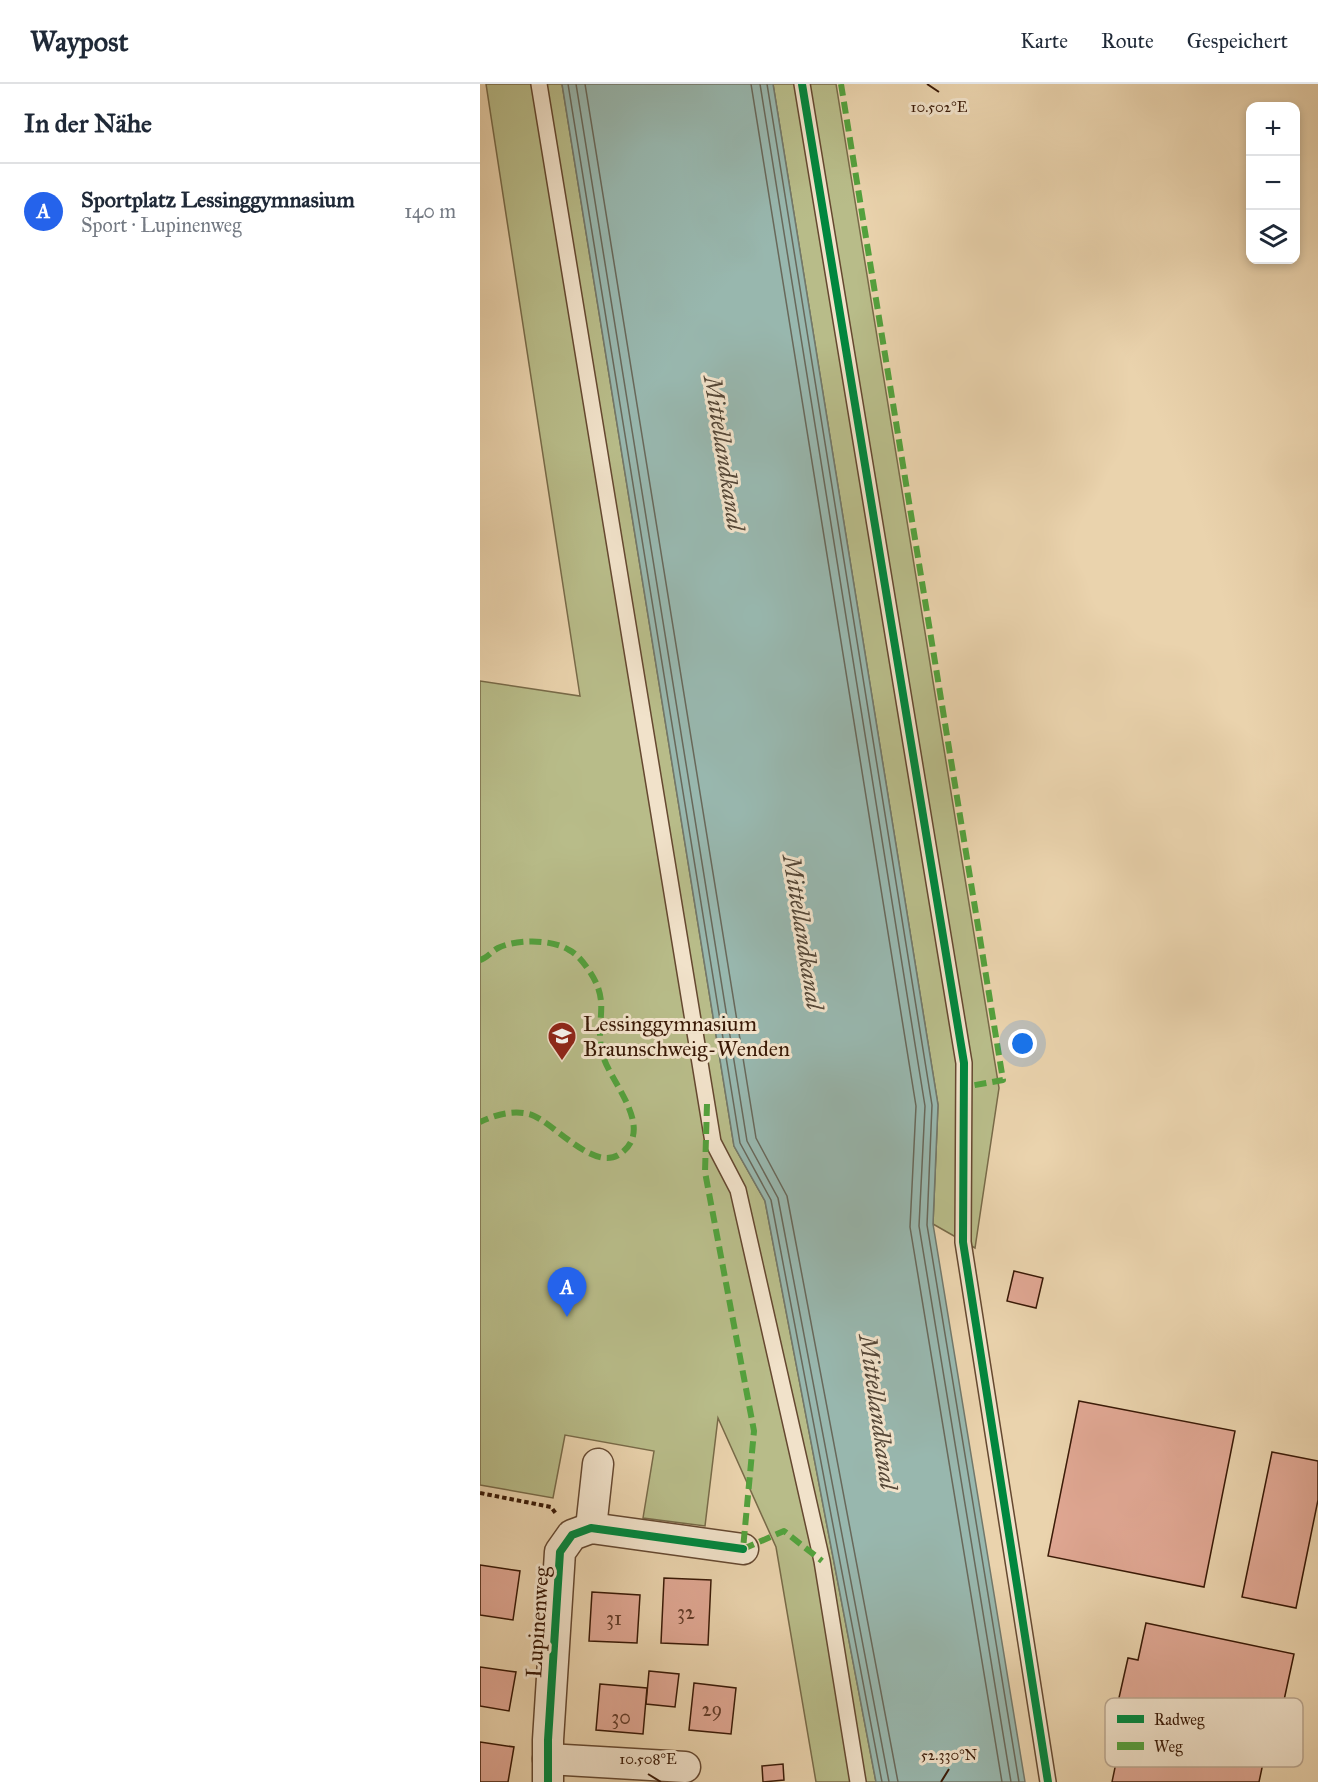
<!DOCTYPE html>
<html lang="de">
<head>
<meta charset="utf-8">
<style>
  :root { --surface:#fff; --page:#f6f6f7; --text:#1f2937; --muted:#747a83; --line:#e0e1e3; --accent:#2563eb }
  body { margin:0; font-family:"IM FELL Great Primer",serif; background:var(--page); color:var(--text) }
  .controls { position:absolute; right:18px; top:18px; display:grid; overflow:hidden; border-radius:12px; box-shadow:0 3px 9px #0003 }
  .controls button { width:54px; height:54px; display:grid; place-items:center; padding:0; border:0; border-bottom:2px solid var(--line); background:var(--surface); color:var(--text); font:30px sans-serif }
  .you { position:absolute; left:543px; top:960px; width:21px; height:21px; margin:-15px; border:4px solid #fff; border-radius:50%; background:#1a73e8; box-shadow:0 0 0 9px #1a73e833 }
  .badge { display:grid; place-items:center; width:39px; height:39px; border-radius:50%; background:var(--accent); color:#fff; font-size:20px; font-weight:700 }
  .pin { position:absolute; translate:-50% -50px; filter:drop-shadow(0 2px 3px #0008) }
  .pin::after { content:''; position:absolute; top:32px; width:21px; height:18px; background:inherit; clip-path:polygon(0 0,100% 0,50% 100%) }
  .list { margin:0; padding:0; list-style:none }
  h2 { display:flex; justify-content:space-between; align-items:center; height:78px; margin:0; padding:0 24px; font-size:26px }
  h2 small { font-size:20px; font-weight:400; color:var(--muted) }
  .list li { display:grid; grid-template-columns:39px 1fr auto; gap:18px; align-items:center; box-sizing:border-box; height:96px; padding:0 24px; border-top:2px solid var(--line) }
  .list b { display:block; font-size:22px; white-space:nowrap }
  .list p { margin:0; font-size:20px; white-space:nowrap; color:var(--muted) }
  .list em { font-size:20px; font-style:normal; color:var(--muted) }
  .icon { flex:none; width:33px; height:33px; fill:none; stroke:currentColor; stroke-width:2; stroke-linecap:round; stroke-linejoin:round }
  .map { position:relative; flex:none; width:838px; height:1698px; overflow:hidden }
  header { display:flex; align-items:center; gap:36px; box-sizing:border-box; height:84px; padding:0 30px; background:var(--surface); border-bottom:2px solid var(--line) }
  header strong { font-size:28px }
  nav { display:flex; gap:33px; margin-inline-start:auto; font-size:21px }
  main { display:flex }
  aside { flex:1; background:var(--surface) }
  .map>svg:first-child { display:block }
</style>
</head>
<body>
<header>
<strong>Waypost</strong>
<nav><a>Karte</a><a>Route</a><a>Gespeichert</a></nav>
</header>
<main>
<aside>
<h2>In der Nähe<small></small></h2>
<ul class="list">
<li><span class="badge">A</span><div><b>Sportplatz Lessinggymnasium</b><p>Sport · Lupinenweg</p></div><em>140 m</em></li>
</ul>
</aside>
<div class="map">
<svg width="838" height="1698" viewBox="0 0 838 1698">
  <rect width="100%" height="100%" fill="#ead3ad"/>
  <filter id="stains"><feTurbulence type="fractalNoise" baseFrequency=".00333" numOctaves="4"/><feColorMatrix values="0 0 0 0 .2 0 0 0 0 .09 0 0 0 0 .02 0 0 0 .5 -.17"/></filter>
  <radialGradient id="worn" r=".72"><stop offset=".6" stop-color="#630" stop-opacity="0"/><stop offset="1" stop-color="#630" stop-opacity=".3"/></radialGradient>
  <!-- green -->
  <g fill="#b8bc89" stroke="#786a48" stroke-width="1.5">
    <polygon points="6,0 82,0 254,1062 285,1117 396,1698 336,1698 296,1463 238,1334 225,1442 163,1434 174,1367 85,1351 73,1414 0,1401 0,597 100,612"/>
    <polygon points="293,0 356,0 519,1004 495,1164 453,1140 458,1021"/>
  </g>
  <!-- water -->
  <polygon fill="#98b7ae" stroke="#72786b" stroke-width="1.5" points="82,0 293,0 458,1021 453,1140 545,1698 396,1698 285,1117 254,1062"/>
  <g fill="none" stroke-linecap="round" stroke-linejoin="round">
    <!-- shore -->
    <g stroke="#68685a" stroke-width="1.5">
      <polyline points="88,0 260,1059 291,1116 402,1698"/>
      <polyline points="96,0 267,1057 298,1114 409,1698"/>
      <polyline points="105,0 276,1054 307,1112 418,1698"/>
      <polyline points="271,0 436,1022 430,1143 522,1698"/>
      <polyline points="280,0 445,1022 439,1142 531,1698"/>
      <polyline points="287,0 452,1021 447,1141 539,1698"/>
    </g>
  </g>
  <!-- building -->
  <g fill="#e0a793" stroke="#391906" stroke-width="1.5">
    <polygon points="534,1187 563,1194 556,1224 527,1217"/>
    <polygon points="599,1317 755,1347 724,1503 568,1472"/>
    <polygon points="792,1368 838,1377 838,1416 816,1524 762,1513"/>
    <polygon points="0,1481 40,1487 33,1536 0,1531"/>
    <polygon points="184,1494 231,1496 228,1561 181,1559"/>
    <polygon points="112,1508 160,1511 157,1559 109,1557"/>
    <polygon points="666,1539 814,1570 793,1667 786,1665 779,1698 632,1698 637,1674 641,1675 645,1657 641,1656 645,1638 634,1636 648,1574 658,1576"/>
    <polygon points="0,1583 36,1588 29,1627 0,1622"/>
    <polygon points="169,1587 199,1590 195,1623 166,1620"/>
    <polygon points="214,1599 256,1604 251,1650 209,1646"/>
    <polygon points="120,1600 167,1604 163,1650 116,1646"/>
    <polygon points="0,1658 34,1663 28,1698 0,1698"/>
    <polygon points="303,1680 304,1696 283,1698 282,1682"/>
  </g>
  <g fill="none" stroke-linecap="round" stroke-linejoin="round">
    <!-- service casing -->
    <g stroke="#654830" stroke-width="18">
      <g id="service">
        <polyline points="59,0 233,1058 258,1106 342,1477 378,1698"/>
        <polyline points="322,0 484,979 483,1158 568,1698"/>
      </g>
    </g>
    <!-- minor casing -->
    <g stroke="#654830" stroke-width="33">
      <g id="minor">
        <polyline points="111,1444 118,1380"/>
        <polyline points="68,1675 205,1683"/>
        <polyline points="68,1698 68,1656 80,1468 92,1451 111,1444 263,1465"/>
      </g>
    </g>
    <!-- path -->
    <polyline stroke="#391906" stroke-width="4" stroke-dasharray="4.5 3" stroke-linecap="butt" points="0,1409 71,1423 77,1431"/>
    <!-- service -->
    <use href="#service" stroke="#f1e2ca" stroke-width="15"/>
    <!-- minor -->
    <use href="#minor" stroke="#f1e2ca" stroke-width="30"/>
    <!-- quiet -->
    <g stroke="#53a13d" stroke-width="6" stroke-dasharray="12 6" stroke-linecap="butt">
      <polyline points="361,0 523,996 484,1003"/>
      <path d="M0 876C7 874 12 867 18 864 36 855 72 855 89 866 97 870 103 878 108 885 133 920 113 937 123 972 131 999 176 1045 140 1070 113 1089 71 1035 49 1030 32 1026 15 1031 0 1038"/>
      <polyline points="227,1020 225,1088 274,1347 263,1465 304,1447 342,1477"/>
    </g>
    <!-- cycleway casing -->
    <g stroke="#f1e2ca" stroke-width="11">
      <g id="cycleway">
        <polyline points="322,0 484,979 483,1158 568,1698"/>
        <polyline points="68,1698 68,1656 80,1468 92,1451 111,1444 263,1465"/>
      </g>
    </g>
    <!-- cycleway -->
    <use href="#cycleway" stroke="#00873e" stroke-width="8"/>
  </g>
  <!-- ticks -->
  <path fill="none" stroke="#391906" stroke-width="2" d="M447 0 459 8M168 1690 181 1698M461 1698 469 1685"/>
  <!-- icons -->
  <defs>
    <g id="school-pin" transform="scale(1.5)"><path d="M0 17L-7.5 6A9.5 9.5 0 1 1 7.5 6Z" fill="#8f2418" stroke="#f1e2ca"/><path d="M0-5L7-2L0 1L-7-2ZM-4 1L0 2.5L4 1V4Q0 6-4 4Z" fill="#fff"/></g>
  </defs>
  <g fill-rule="evenodd">
    <use href="#school-pin" x="82" y="952"/>
  </g>
  <g text-anchor="middle" stroke-width="6" stroke-linejoin="round" paint-order="stroke">
    <!-- number labels -->
    <g font-size="20" fill="#633c29">
      <text x="206" y="1535">32</text>
      <text x="134" y="1541">31</text>
      <text x="232" y="1632">29</text>
      <text x="141" y="1640">30</text>
    </g>
    <!-- poi labels -->
    <g font-size="22" fill="#391906" stroke="#f1e2ca" text-anchor="start">
      <text x="103" y="947">Lessinggymnasium<tspan x="103" dy="25">Braunschweig-Wenden</tspan></text>
    </g>
    <!-- street labels -->
    <g font-size="22" fill="#391906" stroke="#f1e2ca">
      <text transform="translate(57 1538) rotate(-86)" y="8">Lupinenweg</text>
    </g>
    <!-- water labels -->
    <g font-size="24" font-style="italic" fill="#564838" stroke="#f1e2ca">
      <text transform="translate(244 369) rotate(81)" y="8">Mittellandkanal</text>
      <text transform="translate(323 848) rotate(81)" y="8">Mittellandkanal</text>
      <text transform="translate(398 1328) rotate(82)" y="8">Mittellandkanal</text>
    </g>
  </g>
  <!-- legend -->
  <rect x="625" y="1614" width="198" height="69" rx="9" fill="#f1e2ca" stroke="#baa68f" stroke-width="1.5"/>
  <rect x="637" y="1631" width="27" height="8" fill="#00873e"/>
  <rect x="637" y="1658" width="27" height="8" fill="#53a13d"/>
  <g font-size="16" fill="#391906">
    <text x="674" y="1641">Radweg</text>
    <text x="674" y="1668">Weg</text>
  </g>
  <g font-size="15" text-anchor="middle" fill="#391906" stroke="#f1e2ca" stroke-width="6" stroke-linejoin="round" paint-order="stroke">
    <text x="459" y="28">10.502°E</text>
    <text x="469" y="1676">52.330°N</text>
    <text x="168" y="1680">10.508°E</text>
  </g>
  <rect width="100%" height="100%" filter="url(#stains)"/>
  <rect width="100%" height="100%" fill="url(#worn)"/>
</svg>
<div class="controls">
<button>+</button>
<button>−</button>
<button><svg class="icon" aria-label="layers" viewBox="0 0 24 24"><path d="M12 4l9 5-9 5-9-5zM3 14l9 5 9-5"/></svg></button>
</div>
<div class="you"></div>
<div class="pin badge" style="left:87px;top:1233px">A</div>
</div>
</main>
</body>
</html>
